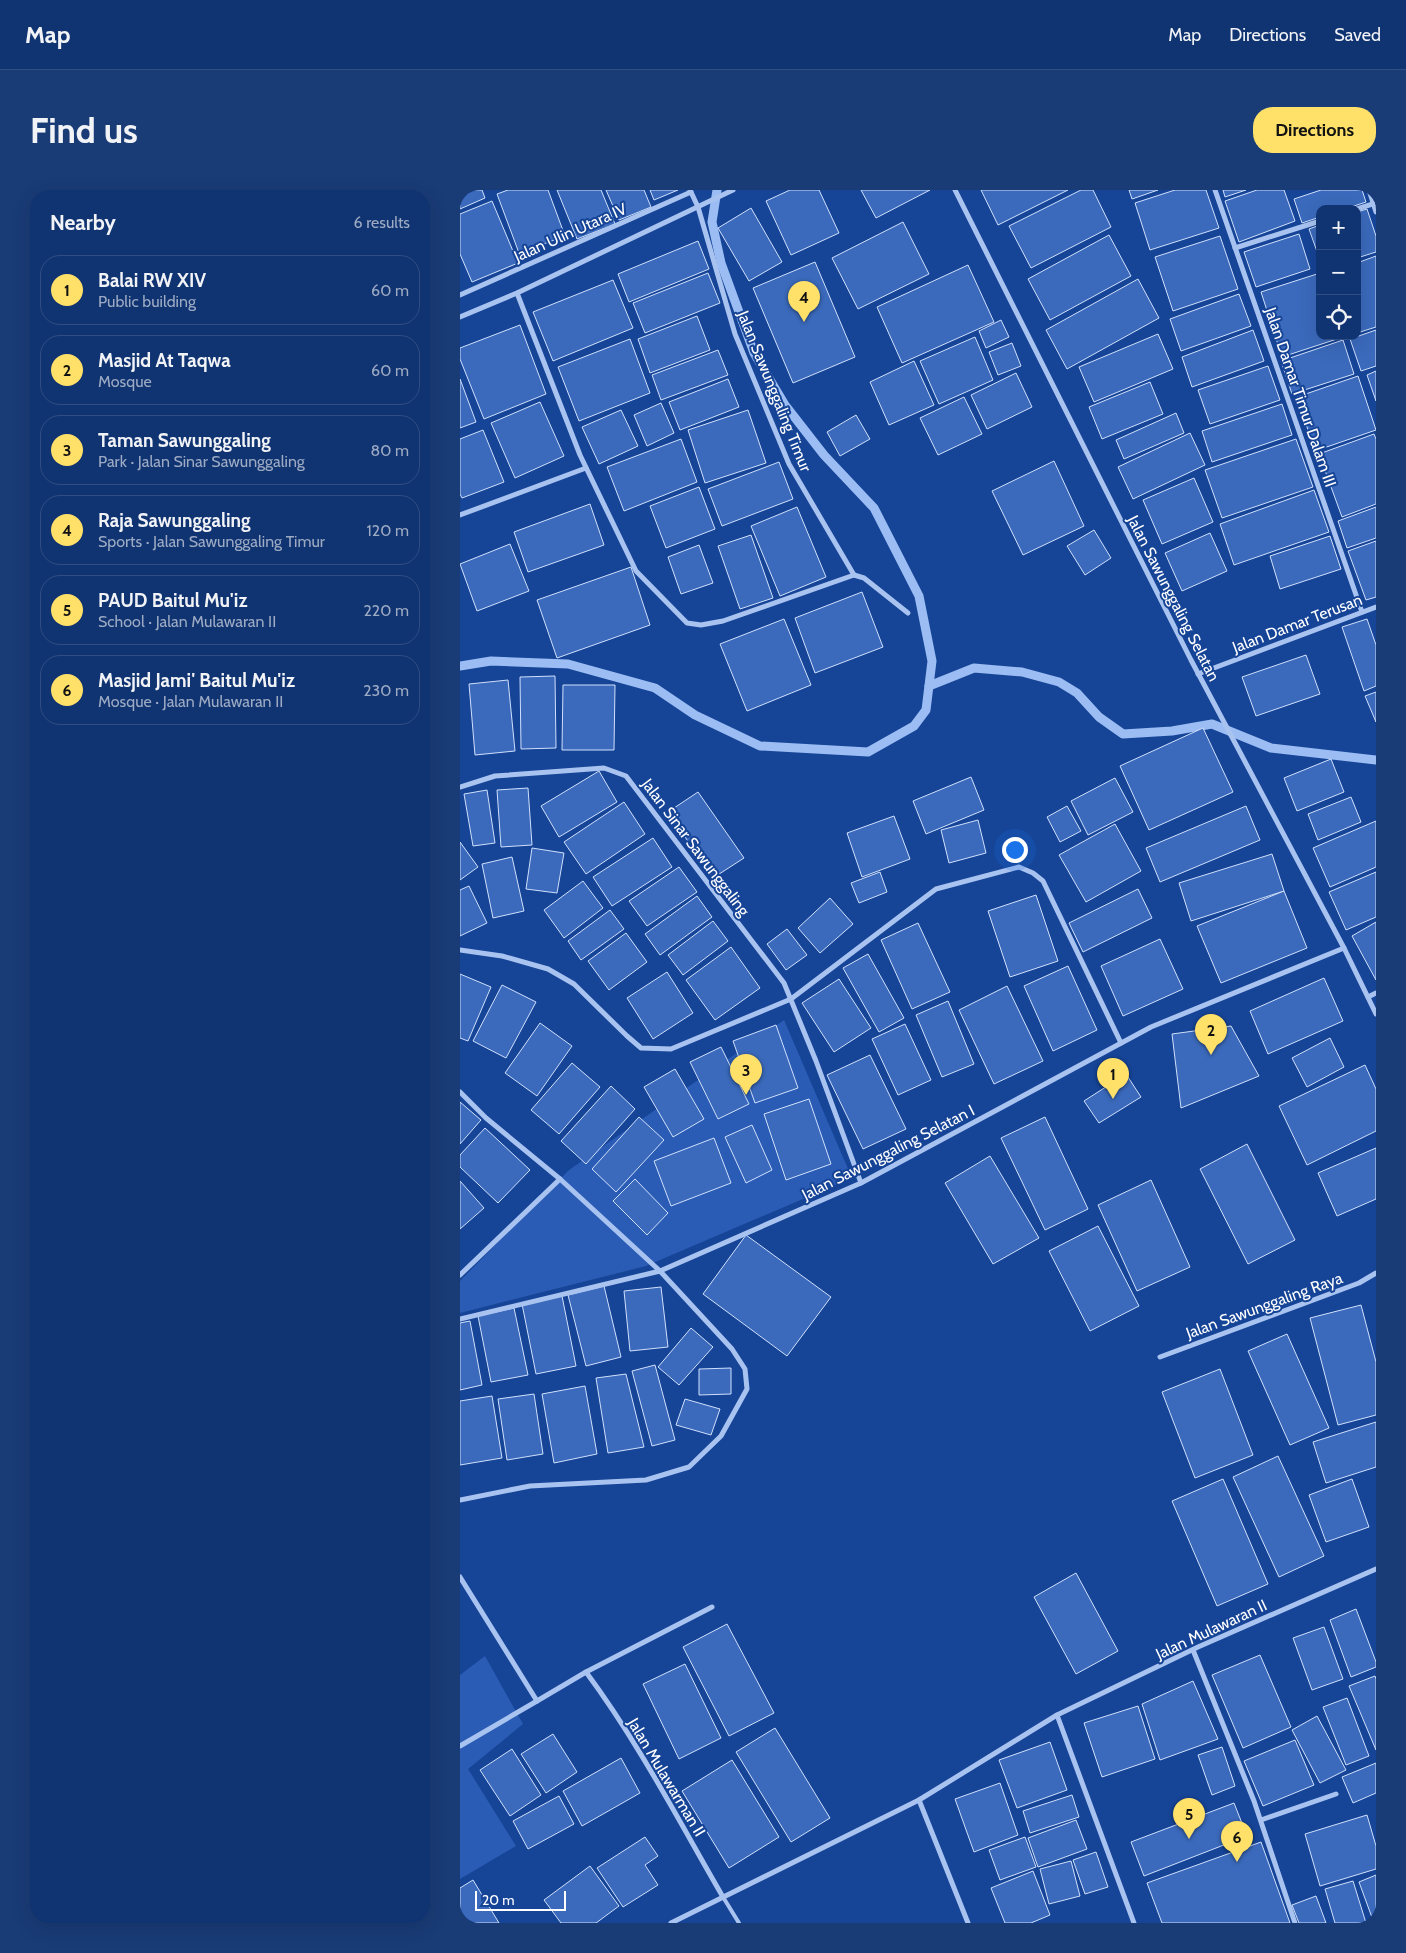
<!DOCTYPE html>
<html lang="en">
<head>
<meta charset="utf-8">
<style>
  :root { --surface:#103371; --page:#193b76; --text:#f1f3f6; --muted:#9caac3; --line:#304e84; --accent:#ffe069 }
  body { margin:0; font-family:Cabin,sans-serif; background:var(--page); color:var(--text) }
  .controls { position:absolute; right:15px; top:15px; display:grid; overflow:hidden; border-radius:10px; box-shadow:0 5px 20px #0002 }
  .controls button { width:45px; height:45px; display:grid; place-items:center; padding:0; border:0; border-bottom:1px solid var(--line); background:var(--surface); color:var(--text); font:25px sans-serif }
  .scale { position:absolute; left:15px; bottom:12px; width:91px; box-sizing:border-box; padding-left:5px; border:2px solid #fff; border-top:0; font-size:14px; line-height:18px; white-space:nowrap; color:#fff; -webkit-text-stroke:4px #164497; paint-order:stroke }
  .you { position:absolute; left:554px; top:659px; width:18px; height:18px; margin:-12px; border:4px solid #fff; border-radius:50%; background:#1a73e8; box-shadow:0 0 0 8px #1a73e833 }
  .badge { display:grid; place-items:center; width:32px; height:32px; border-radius:50%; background:var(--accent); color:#111; font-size:16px; font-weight:700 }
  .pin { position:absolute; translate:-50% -41px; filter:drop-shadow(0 1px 2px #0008) }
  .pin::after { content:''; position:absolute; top:26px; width:18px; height:15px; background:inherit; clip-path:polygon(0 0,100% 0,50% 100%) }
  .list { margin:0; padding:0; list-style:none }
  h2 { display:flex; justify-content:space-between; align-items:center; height:65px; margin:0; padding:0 20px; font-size:21px }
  h2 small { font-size:16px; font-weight:400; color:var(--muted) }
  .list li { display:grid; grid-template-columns:32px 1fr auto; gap:15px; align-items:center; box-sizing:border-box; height:70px; margin:0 10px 10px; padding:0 10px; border:1px solid var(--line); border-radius:20px }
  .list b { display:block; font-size:19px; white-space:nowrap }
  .list p { margin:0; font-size:16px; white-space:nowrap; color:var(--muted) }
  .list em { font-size:16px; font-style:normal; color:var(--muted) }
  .icon { flex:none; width:28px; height:28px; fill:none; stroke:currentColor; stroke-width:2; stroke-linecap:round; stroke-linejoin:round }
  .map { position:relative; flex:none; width:916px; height:1733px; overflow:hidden; border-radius:20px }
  header { display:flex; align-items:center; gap:30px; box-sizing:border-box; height:70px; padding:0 25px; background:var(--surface); border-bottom:1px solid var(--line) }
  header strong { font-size:24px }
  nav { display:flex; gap:28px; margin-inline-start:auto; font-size:18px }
  .intro { display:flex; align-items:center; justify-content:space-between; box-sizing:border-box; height:120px; padding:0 30px }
  h1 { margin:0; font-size:35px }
  .button { padding:12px 22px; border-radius:20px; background:var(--accent); color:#111; font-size:18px; font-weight:700 }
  main { display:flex; gap:30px; padding:0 30px }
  aside { flex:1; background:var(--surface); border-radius:20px; box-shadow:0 5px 20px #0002 }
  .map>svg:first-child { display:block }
</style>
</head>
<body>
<header>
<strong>Map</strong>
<nav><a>Map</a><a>Directions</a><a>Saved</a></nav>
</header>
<div class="intro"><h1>Find us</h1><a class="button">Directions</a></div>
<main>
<aside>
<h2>Nearby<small>6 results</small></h2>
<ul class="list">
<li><span class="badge">1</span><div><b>Balai RW XIV</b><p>Public building</p></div><em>60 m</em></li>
<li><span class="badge">2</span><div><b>Masjid At Taqwa</b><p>Mosque</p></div><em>60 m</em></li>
<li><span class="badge">3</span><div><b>Taman Sawunggaling</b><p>Park · Jalan Sinar Sawunggaling</p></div><em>80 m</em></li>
<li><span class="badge">4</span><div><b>Raja Sawunggaling</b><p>Sports · Jalan Sawunggaling Timur</p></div><em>120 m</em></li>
<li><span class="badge">5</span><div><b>PAUD Baitul Mu'iz</b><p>School · Jalan Mulawaran II</p></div><em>220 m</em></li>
<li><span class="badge">6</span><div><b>Masjid Jami' Baitul Mu'iz</b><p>Mosque · Jalan Mulawaran II</p></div><em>230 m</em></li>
</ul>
</aside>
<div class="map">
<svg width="916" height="1733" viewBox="0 0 916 1733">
  <rect width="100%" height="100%" fill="#164497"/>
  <!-- green -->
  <g fill="#2a5cb5">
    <polygon points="324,830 392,988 186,1076 0,1123 0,1091 109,980"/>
    <polygon points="25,1466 63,1534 8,1579 56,1656 0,1689 0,1485"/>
  </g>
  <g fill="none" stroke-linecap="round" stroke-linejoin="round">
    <!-- stream -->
    <g stroke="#9bbdf4" stroke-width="9">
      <polyline points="0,476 31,471 108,474 195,498 235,525 300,556 408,562 454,536 466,520 472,471 459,406 414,318 364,265 325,215 294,163 261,73 252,32 257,0"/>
      <polyline points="469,496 514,478 562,482 599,492 617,503 639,527 663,544 712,541 752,534 811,558 916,570"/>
    </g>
  </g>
  <!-- building -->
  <g fill="#3b6abc" stroke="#d0e0fc">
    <polygon points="0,0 22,0 25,8 0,19"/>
    <polygon points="48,0 88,0 105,46 59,63 37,4"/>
    <polygon points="97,0 141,0 155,34 117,49"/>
    <polygon points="146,0 184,0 191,17 159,30"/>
    <polygon points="190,0 218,0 194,10"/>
    <polygon points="330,0 359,0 379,43 331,65 306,11"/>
    <polygon points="401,0 470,0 416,28"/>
    <polygon points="521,0 608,0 538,35"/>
    <polygon points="621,0 633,0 651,37 571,78 549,36"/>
    <polygon points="669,0 698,0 672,9"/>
    <polygon points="715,0 746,0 759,38 690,60 675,13"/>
    <polygon points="763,0 786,0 765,7"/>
    <polygon points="797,0 824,0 835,31 779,52 765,11"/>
    <polygon points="861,0 902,0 906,12 885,19 860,19 860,27 842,33 834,9"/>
    <polygon points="32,11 58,73 12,92 0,64 0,24"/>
    <polygon points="291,18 322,72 289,91 258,38"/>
    <polygon points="907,19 916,46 916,62 897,68 897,22"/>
    <polygon points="443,32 469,84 398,119 372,68"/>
    <polygon points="860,35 860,70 849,39"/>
    <polygon points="839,44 850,79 796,97 784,62"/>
    <polygon points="649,45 671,86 590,130 568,89"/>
    <polygon points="760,46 778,99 713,121 695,67"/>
    <polygon points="238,51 249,79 169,112 158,84"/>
    <polygon points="916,66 916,137 897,143 897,73"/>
    <polygon points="355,72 395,167 333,193 293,98"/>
    <polygon points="508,75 534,132 442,173 417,117"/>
    <polygon points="248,83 260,113 185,143 173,113"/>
    <polygon points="860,83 860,146 880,146 880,148 822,167 801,102"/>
    <polygon points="678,89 699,128 607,179 586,140"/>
    <polygon points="153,90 173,138 93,171 73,122"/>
    <polygon points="779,104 791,136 721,161 710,129"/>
    <polygon points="237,126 250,160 190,183 178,149"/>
    <polygon points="541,130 549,147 526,158 519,141"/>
    <polygon points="60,135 86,204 24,229 0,169 0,158"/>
    <polygon points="793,140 804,171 732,197 722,167"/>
    <polygon points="916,140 916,176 901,181 890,149"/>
    <polygon points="698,144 713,179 634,212 619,177"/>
    <polygon points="515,147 533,190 479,214 460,171"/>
    <polygon points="170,149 190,203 119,231 98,177"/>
    <polygon points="883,150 894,184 832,204 821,171"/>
    <polygon points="552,153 561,176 538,185 529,162"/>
    <polygon points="258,160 268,185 201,210 192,185"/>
    <polygon points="454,171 474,215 429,235 410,192"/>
    <polygon points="808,176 820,210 750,234 738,200"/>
    <polygon points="916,181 916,211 907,185"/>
    <polygon points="556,183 572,217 527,239 511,205"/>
    <polygon points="898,186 916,240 855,261 837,207"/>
    <polygon points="0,189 16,232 0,238"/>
    <polygon points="268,189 279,217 220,240 209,212"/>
    <polygon points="690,192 703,224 642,249 629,217"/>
    <polygon points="504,207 522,244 478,265 460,228"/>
    <polygon points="80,212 104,266 55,288 31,233"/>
    <polygon points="201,213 214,243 187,256 174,225"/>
    <polygon points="822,214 832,245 752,272 742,241"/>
    <polygon points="161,220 178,256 139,274 122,237"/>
    <polygon points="288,220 306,273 245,293 228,240"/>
    <polygon points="716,223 724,243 664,269 656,250"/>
    <polygon points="396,225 410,249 380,266 367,242"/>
    <polygon points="23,240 44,292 2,308 0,304 0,249"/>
    <polygon points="730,243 745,275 673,309 658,277"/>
    <polygon points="914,244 916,249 916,314 882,327 859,264"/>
    <polygon points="221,249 237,292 164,321 147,277"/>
    <polygon points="836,249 853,297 762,328 745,280"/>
    <polygon points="594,271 624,336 563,365 532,301"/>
    <polygon points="319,272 333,309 262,336 248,299"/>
    <polygon points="734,288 753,332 702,354 683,310"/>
    <polygon points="239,297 255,339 206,358 190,316"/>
    <polygon points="854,300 869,342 774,375 760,334"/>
    <polygon points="130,314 144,355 68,382 54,342"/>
    <polygon points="337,317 366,387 320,406 291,336"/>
    <polygon points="916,317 916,348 887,358 878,331"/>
    <polygon points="634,340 651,368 625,385 607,356"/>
    <polygon points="750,343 767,381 722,401 705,363"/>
    <polygon points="291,345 313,408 280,419 258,356"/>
    <polygon points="870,346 881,379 820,399 810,366"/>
    <polygon points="916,351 916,407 906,410 888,361"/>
    <polygon points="50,354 69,401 17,421 0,374"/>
    <polygon points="239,355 253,393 221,404 208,367"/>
    <polygon points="171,377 190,435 97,468 77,410"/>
    <polygon points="402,402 423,457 355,483 335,428"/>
    <polygon points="324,429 351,495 287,521 260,454"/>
    <polygon points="907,429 916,455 916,496 904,501 882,437"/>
    <polygon points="846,465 860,504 796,526 782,487"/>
    <polygon points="95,486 96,558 61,559 60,487"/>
    <polygon points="48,490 55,561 15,565 9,494"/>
    <polygon points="103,495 155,495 154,560 102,560"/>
    <polygon points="916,502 916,532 905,506"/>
    <polygon points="743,538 773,602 689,640 660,576"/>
    <polygon points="871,569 884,602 837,621 824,588"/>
    <polygon points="139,581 157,612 99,647 81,616"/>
    <polygon points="511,587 524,620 466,644 453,611"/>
    <polygon points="655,588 673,622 628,645 611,611"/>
    <polygon points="68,598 72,655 41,657 37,600"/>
    <polygon points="27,600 35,653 13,656 4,604"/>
    <polygon points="238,602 284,668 253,688 208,622"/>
    <polygon points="891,607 901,632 858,650 848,624"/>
    <polygon points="164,612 185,644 126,684 104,652"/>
    <polygon points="607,616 621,641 600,652 587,627"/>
    <polygon points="786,616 800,650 700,692 686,658"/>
    <polygon points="434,626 450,669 402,687 387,643"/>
    <polygon points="518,630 526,663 489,673 481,640"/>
    <polygon points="916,631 916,677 870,697 853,658"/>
    <polygon points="655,634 681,681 626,712 599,665"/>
    <polygon points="193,648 212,677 152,716 133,687"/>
    <polygon points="0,652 18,677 0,690"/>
    <polygon points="72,658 104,663 97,703 66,699"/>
    <polygon points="812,664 824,701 731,731 719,693"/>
    <polygon points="52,667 64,721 33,728 22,674"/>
    <polygon points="219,677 237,702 187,736 169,711"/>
    <polygon points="420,682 427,702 399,713 391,693"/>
    <polygon points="916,682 916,727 886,740 869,702"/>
    <polygon points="123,691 143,718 104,748 84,720"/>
    <polygon points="9,696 27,733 0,746 0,700"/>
    <polygon points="678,699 692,728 623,762 609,733"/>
    <polygon points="824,701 847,758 761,793 737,736"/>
    <polygon points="576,705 598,771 550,787 528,721"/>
    <polygon points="237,706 252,727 200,765 185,744"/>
    <polygon points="370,708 393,734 360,763 338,738"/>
    <polygon points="150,720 164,739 121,770 108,751"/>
    <polygon points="253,731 268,751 223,785 208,765"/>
    <polygon points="916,732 916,790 892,746"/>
    <polygon points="458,733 490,802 452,819 421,750"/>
    <polygon points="327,739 347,765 326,780 307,754"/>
    <polygon points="166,743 187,772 149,800 128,771"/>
    <polygon points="700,749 723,799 663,826 641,776"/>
    <polygon points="271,757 300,798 255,830 226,790"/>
    <polygon points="408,764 444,828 419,842 383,778"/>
    <polygon points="608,776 637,840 593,861 564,796"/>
    <polygon points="207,782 233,823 193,849 167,808"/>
    <polygon points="0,784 31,797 8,851 0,848"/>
    <polygon points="864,788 883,831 808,864 790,821"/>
    <polygon points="379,789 411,838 374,862 342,813"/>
    <polygon points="42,795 76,812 46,868 13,851"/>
    <polygon points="547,796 583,871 534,894 499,820"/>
    <polygon points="488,811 514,874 482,887 456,825"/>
    <polygon points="80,833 112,856 77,906 45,883"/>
    <polygon points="445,834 471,890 438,905 412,849"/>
    <polygon points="316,835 338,898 295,913 273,851"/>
    <polygon points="771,836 799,886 721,918 712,844"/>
    <polygon points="870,848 884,877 847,897 832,868"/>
    <polygon points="261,857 289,914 258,929 230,872"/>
    <polygon points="410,865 446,939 403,959 367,885"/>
    <polygon points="112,873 140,897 99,944 71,920"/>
    <polygon points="905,875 916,899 916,941 847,975 819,916"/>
    <polygon points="215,879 244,929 213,947 184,897"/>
    <polygon points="666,884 681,907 639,933 624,911"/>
    <polygon points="151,896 175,919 126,974 101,951"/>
    <polygon points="349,909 371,974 326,990 304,924"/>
    <polygon points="0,912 21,930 0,954"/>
    <polygon points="179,927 204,950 156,1002 132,979"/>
    <polygon points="585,927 628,1019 585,1040 541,948"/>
    <polygon points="292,935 312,980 286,993 265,947"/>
    <polygon points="25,938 70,980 38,1013 0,977 0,965"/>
    <polygon points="254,948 271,993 211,1016 194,971"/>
    <polygon points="787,954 835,1050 788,1074 740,979"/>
    <polygon points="916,958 916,1009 877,1026 858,983"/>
    <polygon points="530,966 579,1048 533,1074 485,993"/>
    <polygon points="175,989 208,1023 187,1045 153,1011"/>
    <polygon points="691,990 730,1077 677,1101 638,1015"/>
    <polygon points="0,991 24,1018 0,1039"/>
    <polygon points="638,1036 679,1116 630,1141 589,1061"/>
    <polygon points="286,1045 371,1107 327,1166 243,1104"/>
    <polygon points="144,1096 161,1167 126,1176 108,1105"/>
    <polygon points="201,1097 208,1157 170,1161 164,1101"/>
    <polygon points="102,1106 116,1176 76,1184 62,1114"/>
    <polygon points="901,1115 916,1172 916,1225 878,1235 850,1128"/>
    <polygon points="54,1118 68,1185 31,1192 18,1126"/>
    <polygon points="10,1131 22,1195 0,1200 0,1133"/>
    <polygon points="231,1138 253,1157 219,1195 198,1177"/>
    <polygon points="827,1144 869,1238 830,1255 788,1161"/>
    <polygon points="195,1175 215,1250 192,1256 172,1181"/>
    <polygon points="271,1178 271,1204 239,1205 239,1179"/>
    <polygon points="760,1179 793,1265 735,1288 702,1202"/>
    <polygon points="166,1184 184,1257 148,1263 136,1188"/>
    <polygon points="125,1196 137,1264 94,1273 82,1204"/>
    <polygon points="74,1204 83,1264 47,1270 38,1209"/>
    <polygon points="32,1206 42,1268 0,1275 0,1211"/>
    <polygon points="225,1209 260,1219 251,1245 216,1235"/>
    <polygon points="916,1232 916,1277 866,1293 853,1252"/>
    <polygon points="818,1266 864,1366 819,1387 773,1287"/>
    <polygon points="763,1289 808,1394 757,1416 712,1311"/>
    <polygon points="892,1289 909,1337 866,1352 849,1305"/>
    <polygon points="616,1383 658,1461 616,1484 574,1407"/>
    <polygon points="896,1419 916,1472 916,1477 891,1487 870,1430"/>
    <polygon points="267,1434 314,1523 269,1546 223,1457"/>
    <polygon points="864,1437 883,1489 852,1500 833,1448"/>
    <polygon points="800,1465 831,1537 783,1558 752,1485"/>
    <polygon points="225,1474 261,1548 219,1569 183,1494"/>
    <polygon points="915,1486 916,1489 916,1560 889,1496"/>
    <polygon points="733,1491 758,1549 700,1570 682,1514"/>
    <polygon points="887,1508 909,1566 886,1575 863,1517"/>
    <polygon points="678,1516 695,1569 642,1587 624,1533"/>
    <polygon points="857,1526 886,1580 860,1593 832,1540"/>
    <polygon points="315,1538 370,1628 331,1652 276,1562"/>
    <polygon points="93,1544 117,1582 86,1603 61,1564"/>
    <polygon points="835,1550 854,1595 803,1616 784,1571"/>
    <polygon points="590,1552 607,1600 557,1618 539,1570"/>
    <polygon points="762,1557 775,1596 752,1605 738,1565"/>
    <polygon points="52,1559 81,1605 50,1626 20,1580"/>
    <polygon points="161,1568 180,1603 122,1636 103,1601"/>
    <polygon points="272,1570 319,1647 269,1678 222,1601"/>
    <polygon points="916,1573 916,1603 893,1613 882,1587"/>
    <polygon points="540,1593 558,1645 514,1662 495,1609"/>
    <polygon points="612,1605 619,1627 570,1643 563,1621"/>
    <polygon points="99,1606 114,1634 68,1659 53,1631"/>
    <polygon points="774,1613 787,1646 684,1686 671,1652"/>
    <polygon points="907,1625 916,1656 916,1679 860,1696 845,1644"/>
    <polygon points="616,1630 627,1659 578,1677 568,1648"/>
    <polygon points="185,1647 198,1666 185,1675 198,1695 163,1717 137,1678"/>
    <polygon points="565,1647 576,1677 540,1690 529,1660"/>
    <polygon points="801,1652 830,1733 702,1733 687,1693"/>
    <polygon points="636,1662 648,1697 625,1704 613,1670"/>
    <polygon points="611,1671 620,1706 589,1714 580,1679"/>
    <polygon points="130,1676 159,1716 136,1733 101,1733 84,1710"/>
    <polygon points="573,1681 590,1725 571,1733 545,1733 531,1698"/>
    <polygon points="916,1685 916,1733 914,1733 899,1692"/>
    <polygon points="13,1690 39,1733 0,1733 0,1698"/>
    <polygon points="893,1691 906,1733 875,1733 865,1699"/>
    <polygon points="856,1706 866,1733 839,1733 832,1715"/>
  </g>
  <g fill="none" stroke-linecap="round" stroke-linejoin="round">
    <!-- lane -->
    <polyline stroke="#a9c3f1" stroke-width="4" points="263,1707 279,1733"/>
    <!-- street -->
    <g stroke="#a9c3f1" stroke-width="5">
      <polyline points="495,0 731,470 884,758 916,824"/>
      <polyline points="755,0 902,422"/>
      <polyline points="909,0 916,22"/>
      <polyline points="897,19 916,13"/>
      <polyline points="775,58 860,31"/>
      <polyline points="57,103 120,265 176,381 227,433 241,435 263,431 394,385 329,274 275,144 238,17 230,0"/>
      <polyline points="0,105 231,2"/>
      <polyline points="0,127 57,103 273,0"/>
      <polyline points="0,325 126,278"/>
      <polyline points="394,385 404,388 448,423"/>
      <polyline points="738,484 916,417"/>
      <polyline points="0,597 35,586 144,578 166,586 324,793 356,871 401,993"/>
      <polyline points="0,760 42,766 88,779 114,794 167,846 181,858 211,859 331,809 476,699 559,677 573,683 583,691 661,853"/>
      <polyline points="908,807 916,803"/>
      <polyline points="0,902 26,928 100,989"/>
      <polyline points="0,1085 100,989 200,1081 401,993 691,837 884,758"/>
      <polyline points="0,1129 200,1081 272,1159 285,1179 287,1199 261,1246 229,1277 186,1290 70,1296 0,1310"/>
      <polyline points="700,1167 899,1093 916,1083"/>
      <path d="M0 1387 77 1511 126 1482C178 1552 219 1631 263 1707"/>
      <polyline points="733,1460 794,1611 835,1733"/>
      <polyline points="126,1482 252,1417"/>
      <polyline points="597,1525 674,1733"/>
      <polyline points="0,1556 77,1511"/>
      <polyline points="801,1630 876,1604"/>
      <polyline points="211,1733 459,1610"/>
      <polyline points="508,1733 459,1610 597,1525 738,1457 916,1379"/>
    </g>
  </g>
  <g text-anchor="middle" stroke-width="4" stroke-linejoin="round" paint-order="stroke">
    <!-- street labels -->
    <g font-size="16" fill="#fff" stroke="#164497">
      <text transform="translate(110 42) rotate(-24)" y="6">Jalan Ulin Utara IV</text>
      <text transform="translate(315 201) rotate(68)" y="6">Jalan Sawunggaling Timur</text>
      <text transform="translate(841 207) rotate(71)" y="6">Jalan Damar Timur Dalam III</text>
      <text transform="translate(714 408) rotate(63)" y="6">Jalan Sawunggaling Selatan</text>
      <text transform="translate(837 433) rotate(-21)" y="6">Jalan Damar Terusan</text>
      <text transform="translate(236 657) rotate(53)" y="6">Jalan Sinar Sawunggaling</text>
      <text transform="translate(428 962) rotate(-27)" y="6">Jalan Sawunggaling Selatan I</text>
      <text transform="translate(804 1115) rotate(-20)" y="6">Jalan Sawunggaling Raya</text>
      <text transform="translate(751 1439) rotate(-25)" y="6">Jalan Mulawaran II</text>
      <text transform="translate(207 1587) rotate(59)" y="6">Jalan Mulawarman II</text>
    </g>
  </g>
</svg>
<div class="controls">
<button>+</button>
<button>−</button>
<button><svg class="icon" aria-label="locate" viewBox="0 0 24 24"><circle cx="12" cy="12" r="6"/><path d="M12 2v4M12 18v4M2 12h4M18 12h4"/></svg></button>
</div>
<div class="scale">20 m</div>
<div class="you"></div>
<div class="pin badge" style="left:653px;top:909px">1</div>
<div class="pin badge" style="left:751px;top:865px">2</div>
<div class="pin badge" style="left:286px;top:905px">3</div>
<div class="pin badge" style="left:344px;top:132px">4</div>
<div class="pin badge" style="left:729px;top:1649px">5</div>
<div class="pin badge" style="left:777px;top:1672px">6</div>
</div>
</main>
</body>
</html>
